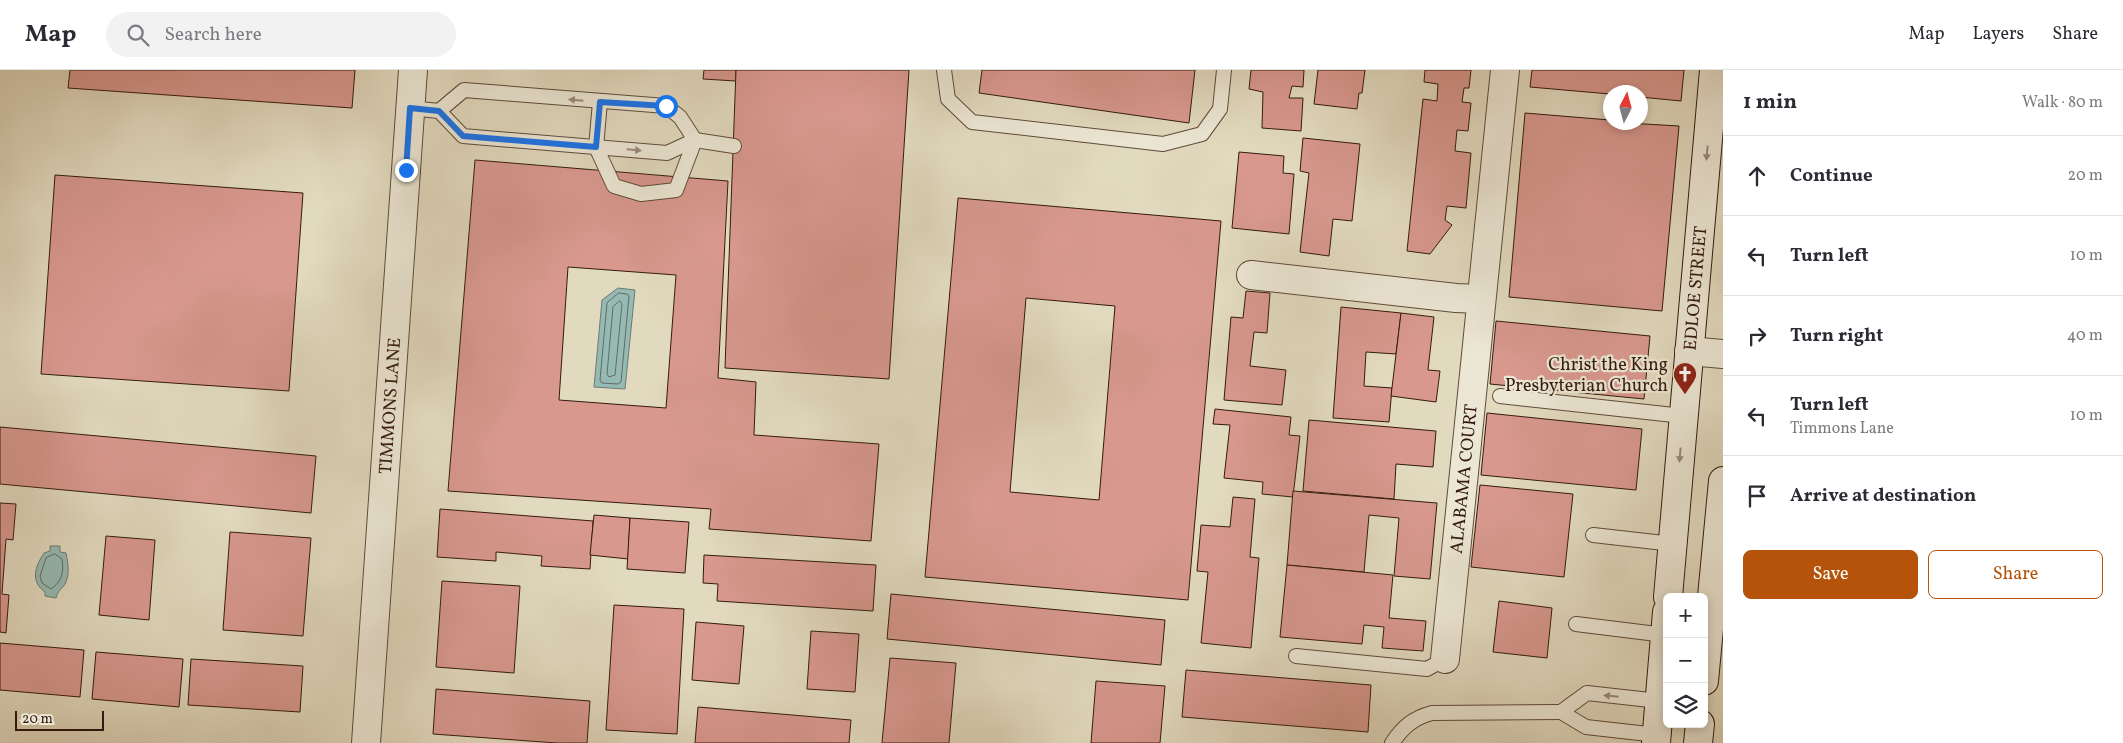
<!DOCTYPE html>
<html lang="en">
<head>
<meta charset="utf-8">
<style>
  :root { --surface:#fff; --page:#f2f2f3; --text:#2b2b33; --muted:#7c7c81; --line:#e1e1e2; --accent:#b45309 }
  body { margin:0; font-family:Vollkorn,serif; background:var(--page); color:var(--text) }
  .controls { position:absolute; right:15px; bottom:15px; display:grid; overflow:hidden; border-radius:8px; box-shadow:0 2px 8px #0003 }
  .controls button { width:45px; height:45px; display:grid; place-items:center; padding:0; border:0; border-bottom:1px solid var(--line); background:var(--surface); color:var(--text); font:25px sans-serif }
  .compass { position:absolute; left:1603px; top:15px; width:45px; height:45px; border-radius:50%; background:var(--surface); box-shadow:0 2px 8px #0003; rotate:6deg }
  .scale { position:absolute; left:15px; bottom:12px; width:89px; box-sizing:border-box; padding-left:5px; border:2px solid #341a0e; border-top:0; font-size:14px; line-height:18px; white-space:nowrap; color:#341a0e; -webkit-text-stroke:4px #ece7d5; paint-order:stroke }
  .stop { position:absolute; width:15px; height:15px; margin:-11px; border:4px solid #1a73e8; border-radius:50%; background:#fff }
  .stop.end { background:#1a73e8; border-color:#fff; box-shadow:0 1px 5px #0008 }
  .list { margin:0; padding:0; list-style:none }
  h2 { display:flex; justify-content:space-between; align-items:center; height:65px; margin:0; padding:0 20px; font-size:21px }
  h2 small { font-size:16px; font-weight:400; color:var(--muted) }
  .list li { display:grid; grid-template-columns:32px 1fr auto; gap:15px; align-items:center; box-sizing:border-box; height:80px; padding:0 20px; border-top:1px solid var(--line) }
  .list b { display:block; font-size:19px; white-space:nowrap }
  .list p { margin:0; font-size:16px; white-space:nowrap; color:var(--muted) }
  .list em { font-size:16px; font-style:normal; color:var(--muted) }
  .actions { display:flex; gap:10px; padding:15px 20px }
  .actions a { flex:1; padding:11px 0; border:1px solid var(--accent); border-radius:8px; text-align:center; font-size:18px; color:var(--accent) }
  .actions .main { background:var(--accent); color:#fff }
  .icon { flex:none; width:28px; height:28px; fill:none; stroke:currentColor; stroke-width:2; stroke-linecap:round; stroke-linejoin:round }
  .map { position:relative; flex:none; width:1723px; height:673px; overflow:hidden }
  header { display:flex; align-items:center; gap:30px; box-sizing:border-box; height:70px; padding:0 25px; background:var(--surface); border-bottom:1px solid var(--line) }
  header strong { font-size:24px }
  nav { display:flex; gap:28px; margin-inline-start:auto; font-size:18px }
  .search { width:350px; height:45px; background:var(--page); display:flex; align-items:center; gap:12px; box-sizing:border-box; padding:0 18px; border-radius:28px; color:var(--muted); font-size:19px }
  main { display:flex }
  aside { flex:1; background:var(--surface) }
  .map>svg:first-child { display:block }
</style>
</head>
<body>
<header>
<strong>Map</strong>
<div class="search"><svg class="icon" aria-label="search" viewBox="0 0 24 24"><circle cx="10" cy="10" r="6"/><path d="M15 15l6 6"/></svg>Search here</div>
<nav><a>Map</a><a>Layers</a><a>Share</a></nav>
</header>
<main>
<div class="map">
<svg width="1723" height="673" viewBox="0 0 1723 673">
  <rect width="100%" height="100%" fill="#e2dabf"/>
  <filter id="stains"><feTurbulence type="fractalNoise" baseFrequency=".004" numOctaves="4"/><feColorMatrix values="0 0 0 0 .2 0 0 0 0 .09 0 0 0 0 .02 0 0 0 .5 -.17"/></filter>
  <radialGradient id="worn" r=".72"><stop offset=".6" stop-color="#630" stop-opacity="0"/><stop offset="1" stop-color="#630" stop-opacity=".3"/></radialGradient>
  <!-- water -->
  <g fill="#95bab4" stroke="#6e7a72">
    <polygon points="618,218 635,220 625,319 594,317 602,230"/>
    <path d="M50 476H60V482L66 483C68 493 70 505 65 514 62 519 58 520 56 528L45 526V522C30 511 35 497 44 483L50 481Z"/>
  </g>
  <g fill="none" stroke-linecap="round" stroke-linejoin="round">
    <!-- shore -->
    <g stroke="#646a61" stroke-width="1">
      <polygon points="619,223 627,224 629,226 621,312 618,314 602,313 600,310 607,233"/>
      <polygon points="620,231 622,234 615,305 609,307 607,304 613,237"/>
      <path d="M55 484 62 489C64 503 62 511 51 519L42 513 40 506 46 488Z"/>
    </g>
  </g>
  <!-- building -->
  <g fill="#d8988e" stroke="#341a0e" fill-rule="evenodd">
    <polygon points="70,0 355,0 352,38 68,18"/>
    <polygon points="704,0 736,0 736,11 703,9"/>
    <polygon points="736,0 909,0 889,309 725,298"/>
    <polygon points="982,0 1195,0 1189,53 979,23"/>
    <polygon points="1251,0 1304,0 1303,17 1292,16 1289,28 1303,28 1301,61 1262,58 1263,22 1249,19"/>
    <polygon points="1318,0 1365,0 1362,23 1359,23 1357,39 1314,34"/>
    <polygon points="1425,0 1471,0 1469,18 1464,18 1462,32 1471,33 1468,61 1457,60 1455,81 1471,83 1466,138 1447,136 1445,150 1452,155 1430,184 1407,181 1423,29 1437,31 1438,14 1424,12"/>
    <polygon points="1532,0 1684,0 1681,31 1640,27 1640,22 1610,24 1530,17"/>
    <polygon points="1525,43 1610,50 1610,52 1679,56 1662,241 1509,227"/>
    <polygon points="1303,68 1360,74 1352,151 1333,149 1329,186 1300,182 1309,103 1300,101"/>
    <polygon points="1239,82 1284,86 1283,103 1294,104 1289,164 1232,158"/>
    <path d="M475 90 728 111 718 308 756 312 754 365 879 374 871 471 709 459 711 439 448 421ZM568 197 676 205 666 338 559 330Z"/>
    <polygon points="55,105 303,123 289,321 41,304"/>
    <path d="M958 128 1221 151 1188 530 925 507ZM1026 228 1115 236 1099 430 1010 422Z"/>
    <polygon points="1246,221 1270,223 1267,263 1254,262 1250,296 1286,300 1282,335 1224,330 1231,247 1243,248"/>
    <polygon points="1341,237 1401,243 1396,284 1366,282 1364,316 1392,318 1389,352 1333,348"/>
    <polygon points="1401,243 1434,247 1428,300 1440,301 1436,332 1391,326"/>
    <polygon points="1496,251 1650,266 1644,329 1490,314"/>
    <polygon points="1215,339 1291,347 1289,365 1300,366 1293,427 1262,424 1263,412 1224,408 1230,355 1213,354"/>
    <polygon points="1487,343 1642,359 1636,420 1481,405"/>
    <polygon points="1309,350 1436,361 1433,397 1396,394 1394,429 1303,421"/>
    <polygon points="0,357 316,386 311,443 0,414"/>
    <polygon points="1480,415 1573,424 1564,507 1471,497"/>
    <polygon points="1293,421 1437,433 1430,509 1394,506 1399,448 1369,445 1364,502 1287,495"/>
    <polygon points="1233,427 1255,429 1250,487 1259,488 1251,578 1201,573 1208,502 1197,501 1201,455 1230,457"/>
    <polygon points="0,433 16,434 13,470 6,469 2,524 9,525 6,563 0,562"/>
    <polygon points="440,439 593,451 590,499 541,496 542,486 496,482 496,491 437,487"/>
    <polygon points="594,445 630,448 628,489 590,485"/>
    <polygon points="630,448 689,452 685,503 627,499"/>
    <polygon points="230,462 311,468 303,566 223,560"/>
    <polygon points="106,466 155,470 149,550 99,545"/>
    <polygon points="704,485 876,495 873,541 717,531 718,514 703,513"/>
    <polygon points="1287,495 1393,505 1389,548 1426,551 1423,581 1382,578 1384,557 1364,555 1362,574 1280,567"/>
    <polygon points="442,511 520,516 514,603 436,597"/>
    <polygon points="891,524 1165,550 1161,595 887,569"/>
    <polygon points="1499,531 1552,538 1547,588 1493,582"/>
    <polygon points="614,535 684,539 677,664 606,660"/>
    <polygon points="696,552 744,556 739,614 692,610"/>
    <polygon points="811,561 859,564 855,622 807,619"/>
    <polygon points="0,573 84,580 80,627 0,620"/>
    <polygon points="96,582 183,589 179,637 92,629"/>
    <polygon points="890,588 956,593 949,673 882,673"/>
    <polygon points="191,589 303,596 300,642 188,635"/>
    <polygon points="1186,600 1371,615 1368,662 1182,647"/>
    <polygon points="1096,611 1165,616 1160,673 1091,673"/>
    <polygon points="436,619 590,631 587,673 557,673 433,664"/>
    <polygon points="698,637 851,650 849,673 695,673"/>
  </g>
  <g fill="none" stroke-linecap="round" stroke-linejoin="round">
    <!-- service casing -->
    <g stroke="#604a3a" stroke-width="16">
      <g id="service">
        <polyline points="944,0 948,29 972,52 1163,74 1202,64 1220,39 1224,0"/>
        <polyline points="600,32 596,77 614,116 641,124 676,120 695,70"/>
        <polyline points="410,38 439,41 463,66 667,83 695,70 734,76"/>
        <polyline points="439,41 464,20 666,36 680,47 695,70"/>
        <polyline points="1500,326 1683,346"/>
        <polyline points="1593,465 1673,474"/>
        <polyline points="1576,554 1665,565"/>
        <polyline points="1296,586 1427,599 1445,589"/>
        <polyline points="1657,665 1586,657 1561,642 1587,623 1659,631"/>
        <path d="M1392 673C1403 657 1413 648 1432 643L1561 642"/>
      </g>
    </g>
    <!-- minor casing -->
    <g stroke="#604a3a" stroke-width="30">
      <g id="minor">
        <polyline points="1251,205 1456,228 1481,229"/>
        <polyline points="1689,281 1723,284"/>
        <path id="s1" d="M1445 589 1505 0"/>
      </g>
    </g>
    <!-- tertiary casing -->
    <g stroke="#604a3a" stroke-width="30">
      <g id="tertiary">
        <path id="s2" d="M366 673 413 0"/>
      </g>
    </g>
    <!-- secondary casing -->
    <g stroke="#341a0e" stroke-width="30">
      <g id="secondary">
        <path id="s3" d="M1668 527 1714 0"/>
        <polyline points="1704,611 1723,411"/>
        <polyline points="1656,673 1667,542"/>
        <polyline points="1698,673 1700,654"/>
      </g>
    </g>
    <!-- service -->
    <use href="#service" stroke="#ece7d5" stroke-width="14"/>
    <!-- minor -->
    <use href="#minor" stroke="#ece7d5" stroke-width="28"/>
    <!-- tertiary -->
    <use href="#tertiary" stroke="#ece7d5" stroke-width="28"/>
    <!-- secondary -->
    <use href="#secondary" stroke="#ece7d5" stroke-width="28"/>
  </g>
  <!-- one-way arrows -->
  <defs><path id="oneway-solid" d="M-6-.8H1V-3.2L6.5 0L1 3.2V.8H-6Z" transform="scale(1.25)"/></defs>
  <g fill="#998b7b">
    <use href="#oneway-solid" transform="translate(576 30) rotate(-175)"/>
    <use href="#oneway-solid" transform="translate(634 80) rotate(5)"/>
    <use href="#oneway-solid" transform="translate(1707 83) rotate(95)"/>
    <use href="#oneway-solid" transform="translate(1680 385) rotate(95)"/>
    <use href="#oneway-solid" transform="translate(1611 626) rotate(-174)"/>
  </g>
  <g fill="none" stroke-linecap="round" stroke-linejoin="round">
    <!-- route -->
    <polyline stroke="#1a73e8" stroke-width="6" points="406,100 410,38 439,41 463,66 596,77 600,32 666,36"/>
  </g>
  <!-- icons -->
  <defs>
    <g id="church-pin" transform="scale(1.25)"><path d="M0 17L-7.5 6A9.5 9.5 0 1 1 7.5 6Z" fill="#8f2418" stroke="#ece7d5"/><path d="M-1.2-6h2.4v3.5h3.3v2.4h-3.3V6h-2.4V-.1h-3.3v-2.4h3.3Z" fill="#fff"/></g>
  </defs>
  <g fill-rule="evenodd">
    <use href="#church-pin" x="1685" y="304"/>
  </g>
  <g text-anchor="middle" stroke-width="4.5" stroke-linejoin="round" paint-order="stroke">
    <!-- street labels -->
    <g font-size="18" fill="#341a0e" stroke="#ece7d5">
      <text dy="6" stroke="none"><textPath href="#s3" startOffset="310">EDLOE STREET</textPath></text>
      <text dy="6" stroke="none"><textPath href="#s2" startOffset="338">TIMMONS LANE</textPath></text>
      <text dy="6" stroke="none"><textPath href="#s1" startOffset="181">ALABAMA COURT</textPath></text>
    </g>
    <!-- poi labels -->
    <g font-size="18" fill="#341a0e" stroke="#ece7d5" text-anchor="end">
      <text x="1668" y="300">Christ the King<tspan x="1668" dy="21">Presbyterian Church</tspan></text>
    </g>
  </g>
  <rect width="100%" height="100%" filter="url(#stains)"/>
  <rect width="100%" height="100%" fill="url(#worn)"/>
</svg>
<div class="controls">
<button>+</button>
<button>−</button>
<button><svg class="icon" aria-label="layers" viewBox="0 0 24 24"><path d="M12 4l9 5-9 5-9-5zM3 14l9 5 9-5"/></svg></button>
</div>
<svg class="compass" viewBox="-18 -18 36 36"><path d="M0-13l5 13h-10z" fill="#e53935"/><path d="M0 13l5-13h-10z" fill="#7c7c81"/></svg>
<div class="scale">20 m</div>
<div class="stop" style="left:666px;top:36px"></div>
<div class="stop end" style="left:406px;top:100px"></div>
</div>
<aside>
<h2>1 min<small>Walk · 80 m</small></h2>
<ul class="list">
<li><svg class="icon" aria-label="ahead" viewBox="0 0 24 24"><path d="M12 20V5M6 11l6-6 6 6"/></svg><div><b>Continue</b></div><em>20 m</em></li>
<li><svg class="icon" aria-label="left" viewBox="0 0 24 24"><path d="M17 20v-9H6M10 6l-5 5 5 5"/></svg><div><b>Turn left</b></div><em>10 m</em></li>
<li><svg class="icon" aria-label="right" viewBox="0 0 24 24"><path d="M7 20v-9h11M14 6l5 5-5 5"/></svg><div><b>Turn right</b></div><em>40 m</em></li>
<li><svg class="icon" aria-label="left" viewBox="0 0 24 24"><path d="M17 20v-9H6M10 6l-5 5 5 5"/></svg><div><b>Turn left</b><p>Timmons Lane</p></div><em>10 m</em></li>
<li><svg class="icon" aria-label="arrive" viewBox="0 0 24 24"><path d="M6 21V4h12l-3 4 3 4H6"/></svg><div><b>Arrive at destination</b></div></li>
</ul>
<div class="actions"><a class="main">Save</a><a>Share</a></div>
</aside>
</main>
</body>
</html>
